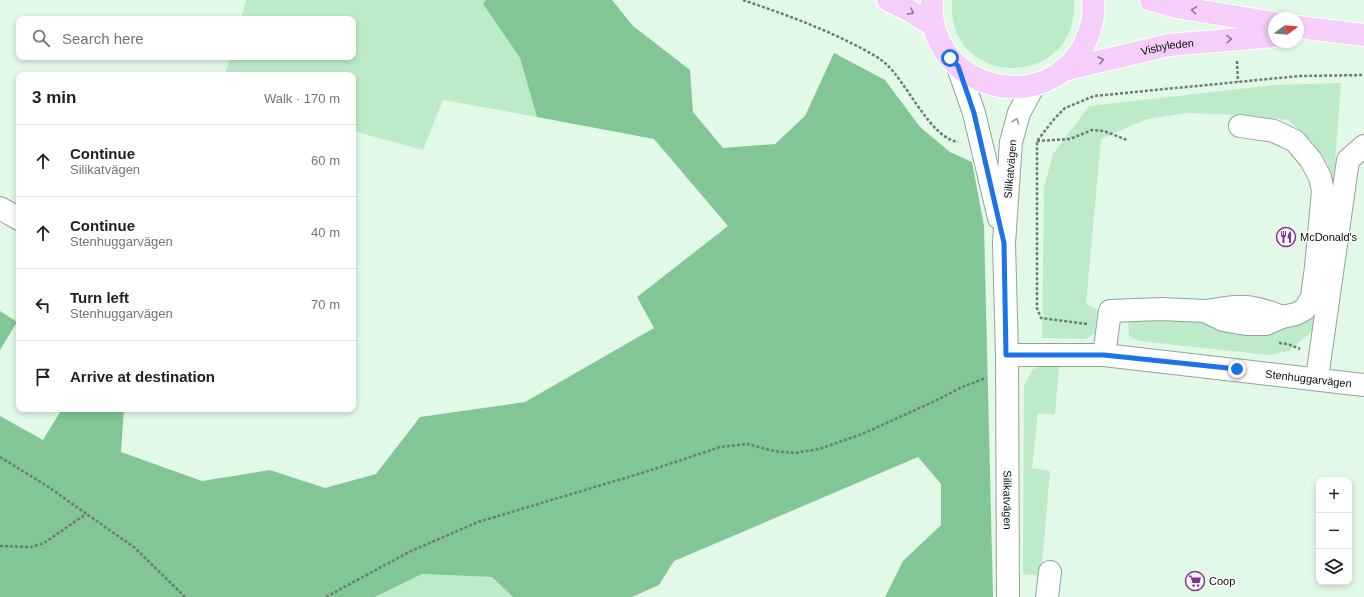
<!DOCTYPE html>
<html lang="en">
<head>
<meta charset="utf-8">
<style>
  :root { --surface:#fff; --page:#f6f6f6; --text:#202124; --muted:#757577; --line:#e0e0e0 }
  body { margin:0; font-family:Arial,sans-serif; background:var(--page); color:var(--text) }
  .controls { position:absolute; right:12px; bottom:12px; display:grid; overflow:hidden; border-radius:8px; box-shadow:0 2px 6px #0003 }
  .controls button { width:36px; height:36px; display:grid; place-items:center; padding:0; border:0; border-bottom:1px solid var(--line); background:var(--surface); color:var(--text); font:20px sans-serif }
  .compass { position:absolute; left:1268px; top:12px; width:36px; height:36px; border-radius:50%; background:var(--surface); box-shadow:0 2px 6px #0003; rotate:74deg }
  .stop { position:absolute; width:12px; height:12px; margin:-9px; border:3px solid #1a73e8; border-radius:50%; background:#fff }
  .stop.end { background:#1a73e8; border-color:#fff; box-shadow:0 1px 4px #0008 }
  .list { margin:0; padding:0; list-style:none }
  h2 { display:flex; justify-content:space-between; align-items:center; height:52px; margin:0; padding:0 16px; font-size:17px }
  h2 small { font-size:13px; font-weight:400; color:var(--muted) }
  .list li { display:grid; grid-template-columns:26px 1fr auto; gap:12px; align-items:center; box-sizing:border-box; height:72px; padding:0 16px; border-top:1px solid var(--line) }
  .list b { display:block; font-size:15px; white-space:nowrap }
  .list p { margin:0; font-size:13px; white-space:nowrap; color:var(--muted) }
  .list em { font-size:13px; font-style:normal; color:var(--muted) }
  .icon { flex:none; width:22px; height:22px; fill:none; stroke:currentColor; stroke-width:2; stroke-linecap:round; stroke-linejoin:round }
  .map { position:relative; flex:none; width:1364px; height:597px; overflow:hidden }
  .search { position:absolute; background:var(--surface); box-shadow:0 2px 6px #0003; left:16px; top:16px; width:340px; height:44px; display:flex; align-items:center; gap:10px; box-sizing:border-box; padding:0 14px; border-radius:8px; color:var(--muted); font-size:15px }
  .panel { position:absolute; background:var(--surface); box-shadow:0 2px 6px #0003; left:16px; top:72px; width:340px; height:340px; border-radius:8px }
  .map>svg:first-child { display:block }
</style>
</head>
<body>
<div class="map">
<svg width="1364" height="597" viewBox="0 0 1364 597">
  <rect width="100%" height="100%" fill="#e3f9e8"/>
  <!-- green -->
  <g fill="#bdebca">
    <polygon points="246,0 486,0 483,4 520,58 537,117 443,100 423,150 353,131 353,75 225,75 230,57 353,57 353,19 241,19"/>
    <path d="M952 0H1074C1080 91 945 90 952 0Z"/>
    <polygon points="1341,83 1324,309 1309,334 1289,351 1269,355 1139,341 1129,336 1128,322 1140,317 1277,329 1307,318 1324,230 1328,164 1311,140 1288,120 1244,115 1187,113 1147,119 1101,139 1086,304 1097,309 1100,317 1096,333 1085,339 1042,338 1044,187 1053,154 1089,106 1274,85"/>
    <polygon points="1045,365 1059,365 1055,415 1038,413 1032,468 1050,471 1041,576 1023,574 1024,386 1033,369"/>
    <polygon points="422,574 492,577 513,597 375,597"/>
  </g>
  <!-- forest -->
  <g fill="#82c597">
    <polygon points="486,0 612,0 633,26 690,70 693,112 723,148 775,144 805,116 834,53 885,80 920,127 950,152 972,162 984,226 993,597 885,597 903,561 941,525 941,484 918,457 674,561 659,585 632,597 513,597 492,577 422,574 375,597 0,597 0,416 43,440 62,409 124,409 121,452 202,481 270,470 325,488 376,474 420,417 525,402 654,328 637,297 728,226 654,139 537,117 520,58 483,4"/>
    <polygon points="0,311 17,322 0,350"/>
  </g>
  <g fill="none" stroke-linecap="round" stroke-linejoin="round">
    <!-- minor casing -->
    <g stroke="#91a596" stroke-width="24">
      <g id="minor">
        <polyline points="958,67 974,113 999,218"/>
        <path id="s1" d="M1034 85 1019 113 1011 142 1004 243 1007 355H1104L1364 385"/>
        <polyline points="0,208 19,219"/>
        <path d="M1207 311C1240 305 1251 304 1282 317"/>
        <path id="s2" d="M1007 355 1008 597"/>
        <polyline points="1104,355 1110,311 1161,309 1205,311 1223,320 1246,324 1266,324 1282,317 1296,314 1305,309 1312,297 1316,267 1323,191 1320,177 1311,160 1295,141 1274,131 1240,126"/>
        <polyline points="1317,378 1348,160 1364,146"/>
        <polyline points="1047,597 1050,572"/>
      </g>
    </g>
    <!-- major casing -->
    <g stroke="#fff" stroke-width="24">
      <g id="major">
        <polyline points="888,0 910,11 934,26"/>
        <path d="M932 0C925 85 1040 121 1083 47 1090 33 1095 16 1093 0"/>
        <polyline points="1151,0 1176,7 1274,23"/>
        <polyline points="1298,27 1364,35"/>
        <path id="s3" d="M1063 70 1169 45 1274 36"/>
      </g>
    </g>
    <!-- path -->
    <g stroke="#6e7c72" stroke-width="2.5" stroke-dasharray="3 2" stroke-linecap="butt">
      <path d="M743 0C778 12 812 24 845 40 859 47 874 54 885 63 907 82 930 138 958 142"/>
      <polyline points="1237,61 1238,82"/>
      <polyline points="1037,141 1070,139 1092,130 1104,131 1127,140"/>
      <polyline points="1087,324 1041,318 1037,308 1037,141 1055,118 1065,108 1094,96 1299,76 1364,75"/>
      <polyline points="1279,343 1288,344 1300,349"/>
      <polyline points="0,457 47,486 135,548 185,597"/>
      <polyline points="0,546 31,547 44,543 86,514"/>
      <polyline points="326,597 409,552 478,522 645,472 720,447 747,444 774,451 795,453 819,449 862,434 933,402 962,387 986,378"/>
    </g>
    <!-- minor -->
    <use href="#minor" stroke="#fff" stroke-width="22"/>
    <!-- major -->
    <use href="#major" stroke="#f5cefa" stroke-width="22"/>
  </g>
  <!-- one-way arrows -->
  <defs><path id="oneway-chevron" d="M-2-3.5L2.5 0L-2 3.5" fill="none" stroke-width="1.6" stroke-linecap="round" stroke-linejoin="round"/></defs>
  <g stroke="#8a788e">
    <use href="#oneway-chevron" transform="translate(1194 10) rotate(-171)"/>
    <use href="#oneway-chevron" transform="translate(911 12) rotate(31)"/>
    <use href="#oneway-chevron" transform="translate(1229 39) rotate(-4)"/>
    <use href="#oneway-chevron" transform="translate(1101 60) rotate(-14)"/>
  </g>
  <use stroke="#9c9f9d" href="#oneway-chevron" transform="translate(1016 121) rotate(-71)"/>
  <g fill="none" stroke-linecap="round" stroke-linejoin="round">
    <!-- route -->
    <polyline stroke="#1a73e8" stroke-width="5" points="950,58 958,66 974,113 1004,243 1006,355 1104,355 1237,369"/>
  </g>
  <!-- icons -->
  <defs>
    <g id="restaurant-ring" transform="scale(1)"><circle r="9.5" fill="#fff" stroke="#8a2c97" stroke-width="1.5"/><path d="M-5-6h1v4h1v-4h1v4h1v-4h1v5L-1.5 .5V6h-2V.5L-5-1ZM5-6V6H3V1.5H1.5Q1.5-4 5-6Z" fill="#8a2c97"/></g>
    <g id="supermarket-ring" transform="scale(1)"><circle r="9.5" fill="#fff" stroke="#8a2c97" stroke-width="1.5"/><path d="M-6-5.5h2.5l.6 2H6L4.5 2H-2.5L-4.4-4H-6ZM-1.5 3.2a1.3 1.3 0 1 0 .1 0ZM3 3.2a1.3 1.3 0 1 0 .1 0Z" fill="#8a2c97"/></g>
  </defs>
  <g fill-rule="evenodd">
    <use href="#restaurant-ring" x="1286" y="237"/>
    <use href="#supermarket-ring" x="1195" y="581"/>
  </g>
  <g text-anchor="middle" stroke-width="3" stroke-linejoin="round" paint-order="stroke">
    <!-- street labels -->
    <g font-size="11" fill="#080f0a" stroke="#fff">
      <text dy="4" stroke="none"><textPath href="#s3" startOffset="107">Visbyleden</textPath></text>
      <text transform="translate(1010 169) rotate(-85)" y="4">Silikatvägen</text>
      <text dy="4" stroke="none"><textPath href="#s1" startOffset="578">Stenhuggarvägen</textPath></text>
      <text dy="4" stroke="none"><textPath href="#s2" startOffset="145">Silikatvägen</textPath></text>
    </g>
    <!-- poi labels -->
    <g font-size="11" fill="#080f0a" stroke="#fff" text-anchor="start">
      <text x="1300" y="241">McDonald's</text>
      <text x="1209" y="585">Coop</text>
    </g>
  </g>
</svg>
<div class="controls">
<button>+</button>
<button>−</button>
<button><svg class="icon" aria-label="layers" viewBox="0 0 24 24"><path d="M12 4l9 5-9 5-9-5zM3 14l9 5 9-5"/></svg></button>
</div>
<svg class="compass" viewBox="-18 -18 36 36"><path d="M0-13l5 13h-10z" fill="#e53935"/><path d="M0 13l5-13h-10z" fill="#757577"/></svg>
<div class="stop" style="left:950px;top:58px"></div>
<div class="stop end" style="left:1237px;top:369px"></div>
<div class="search"><svg class="icon" aria-label="search" viewBox="0 0 24 24"><circle cx="10" cy="10" r="6"/><path d="M15 15l6 6"/></svg>Search here</div>
<section class="panel">
<h2>3 min<small>Walk · 170 m</small></h2>
<ul class="list">
<li><svg class="icon" aria-label="ahead" viewBox="0 0 24 24"><path d="M12 20V5M6 11l6-6 6 6"/></svg><div><b>Continue</b><p>Silikatvägen</p></div><em>60 m</em></li>
<li><svg class="icon" aria-label="ahead" viewBox="0 0 24 24"><path d="M12 20V5M6 11l6-6 6 6"/></svg><div><b>Continue</b><p>Stenhuggarvägen</p></div><em>40 m</em></li>
<li><svg class="icon" aria-label="left" viewBox="0 0 24 24"><path d="M17 20v-9H6M10 6l-5 5 5 5"/></svg><div><b>Turn left</b><p>Stenhuggarvägen</p></div><em>70 m</em></li>
<li><svg class="icon" aria-label="arrive" viewBox="0 0 24 24"><path d="M6 21V4h12l-3 4 3 4H6"/></svg><div><b>Arrive at destination</b></div></li>
</ul>
</section>
</div>
</body>
</html>
